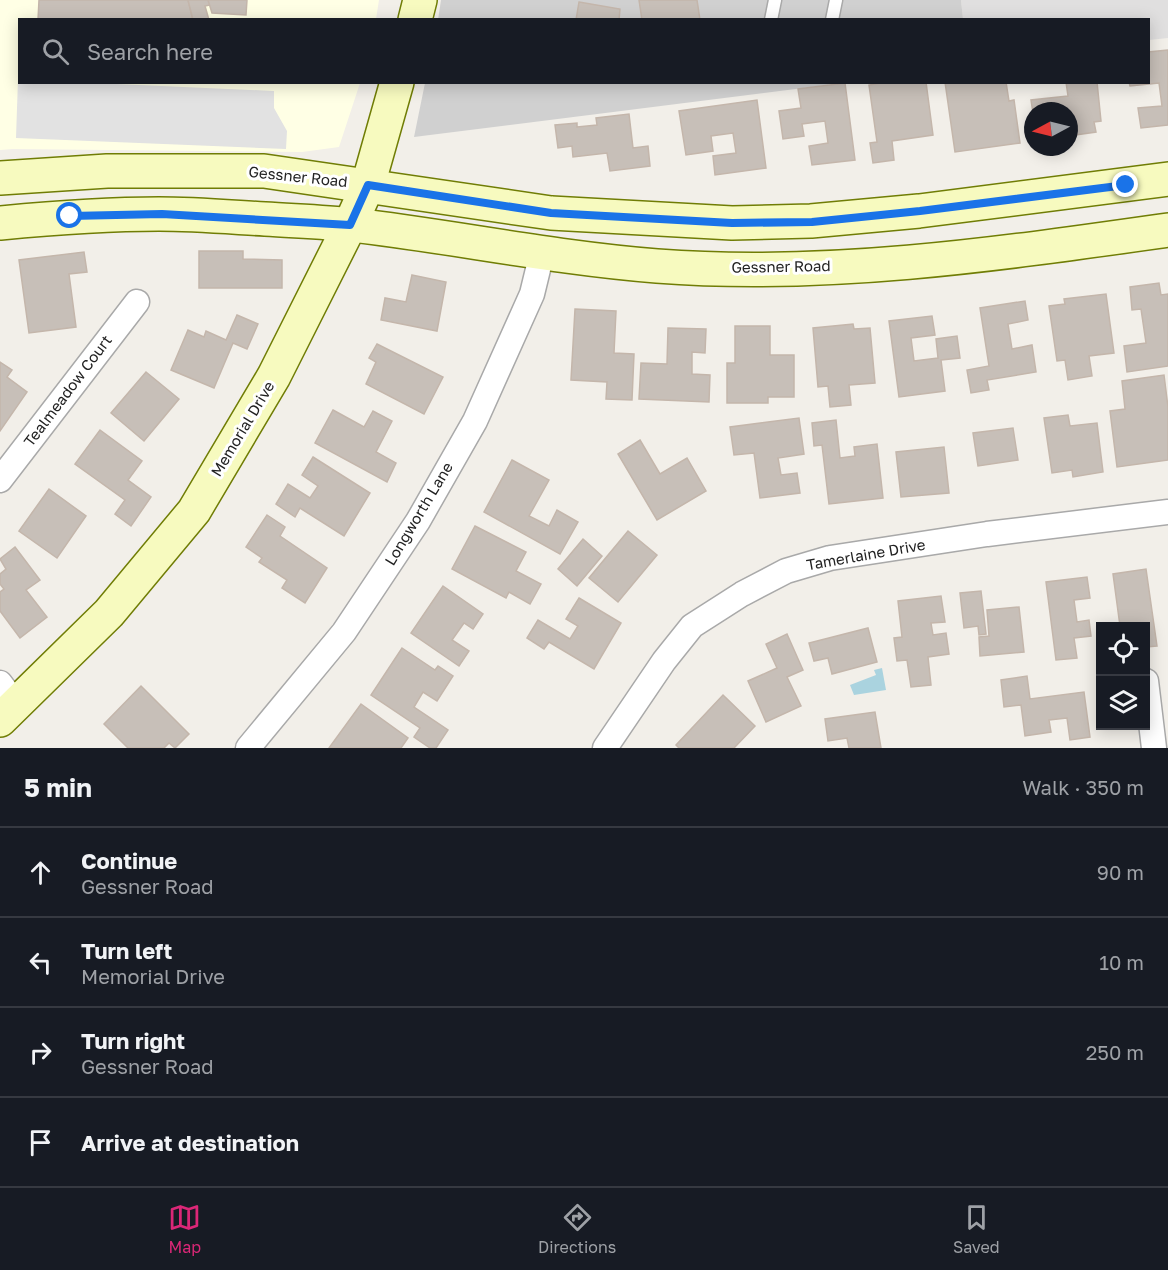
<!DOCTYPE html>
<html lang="en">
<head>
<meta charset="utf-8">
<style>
  :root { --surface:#171b24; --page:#20242c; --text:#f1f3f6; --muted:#9ea1a6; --line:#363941; --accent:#db2777 }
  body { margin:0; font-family:"Golos Text",sans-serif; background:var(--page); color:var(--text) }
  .controls { position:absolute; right:18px; bottom:18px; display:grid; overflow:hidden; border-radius:0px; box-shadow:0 3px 15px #0003 }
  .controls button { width:54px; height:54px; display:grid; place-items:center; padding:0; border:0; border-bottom:2px solid var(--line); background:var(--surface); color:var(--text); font:30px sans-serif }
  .compass { position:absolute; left:1024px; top:102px; width:54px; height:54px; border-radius:50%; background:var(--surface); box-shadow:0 3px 15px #0003; rotate:263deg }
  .stop { position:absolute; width:18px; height:18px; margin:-14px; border:4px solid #1a73e8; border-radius:50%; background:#fff }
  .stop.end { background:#1a73e8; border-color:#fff; box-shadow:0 2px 6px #0008 }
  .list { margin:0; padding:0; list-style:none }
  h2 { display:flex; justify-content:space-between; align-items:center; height:78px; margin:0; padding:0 24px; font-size:26px }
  h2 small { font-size:20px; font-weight:400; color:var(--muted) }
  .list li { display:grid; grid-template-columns:39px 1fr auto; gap:18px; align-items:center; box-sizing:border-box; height:90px; padding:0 24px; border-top:2px solid var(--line) }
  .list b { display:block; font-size:22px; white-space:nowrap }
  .list p { margin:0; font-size:20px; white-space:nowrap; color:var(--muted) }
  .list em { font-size:20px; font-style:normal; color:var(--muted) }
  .icon { flex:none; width:33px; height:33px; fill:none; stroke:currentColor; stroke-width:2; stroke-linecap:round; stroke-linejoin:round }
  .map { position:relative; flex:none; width:1168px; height:748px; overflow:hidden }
  .search { position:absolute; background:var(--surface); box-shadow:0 3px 15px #0003; left:18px; right:18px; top:18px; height:66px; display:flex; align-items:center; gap:15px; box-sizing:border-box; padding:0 21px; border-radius:0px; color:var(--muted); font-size:22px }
  .sheet { height:438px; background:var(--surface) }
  nav { display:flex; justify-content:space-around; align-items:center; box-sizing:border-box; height:84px; border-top:2px solid var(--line); background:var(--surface); font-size:16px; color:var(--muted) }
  nav a { display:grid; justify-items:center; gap:3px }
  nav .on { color:var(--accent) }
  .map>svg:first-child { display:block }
</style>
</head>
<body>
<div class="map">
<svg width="1168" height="748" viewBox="0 0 1168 748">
  <rect width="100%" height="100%" fill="#f2efe9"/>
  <!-- residential -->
  <polygon fill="#e0dfdf" points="961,0 1168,0 1168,38 1149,40 1148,20 963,19"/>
  <!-- education -->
  <polygon fill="#ffffe5" points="0,0 379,0 376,19 20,20 20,82 360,83 339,147 302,152 13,149 0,150"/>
  <!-- religious -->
  <g fill="#d0d0d0">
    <polygon points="441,0 961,0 963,19 438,20"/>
    <polygon points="425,83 425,82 843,83 414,137"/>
  </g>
  <!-- parking -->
  <polygon fill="#e2e2e2" points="18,79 20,82 94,83 274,91 274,108 287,131 286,149 16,138"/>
  <!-- water -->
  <polygon fill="#aad3df" points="882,668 886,690 854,695 850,685 876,675 874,670"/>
  <!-- building -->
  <g fill="#c7bfb8" stroke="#c4b6ab" stroke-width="1.5">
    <polygon points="39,0 188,0 193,20 38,20"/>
    <polygon points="188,0 208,0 210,5 205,6 209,20 193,20"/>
    <polygon points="208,0 247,0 246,15 212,13"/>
    <polygon points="639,0 697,0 700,20 642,20"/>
    <polygon points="579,2 620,9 619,20 576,20"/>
    <polygon points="1168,50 1168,125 1141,128 1138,108 1162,106 1159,83 1130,86 1129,82 1148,82 1148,52"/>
    <polygon points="886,82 926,82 933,135 892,141 894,160 873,163 870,143 877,142 869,85"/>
    <polygon points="945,82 1006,82 1009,101 1014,100 1020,143 955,152"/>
    <polygon points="1066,82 1097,82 1101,121 1094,122 1096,132 1069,136 1069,111 1033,111 1033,113 1031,100 1068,96"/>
    <polygon points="845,83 855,160 812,165 809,146 828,143 825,121 802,124 804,136 783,139 779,111 801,108 798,89"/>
    <polygon points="757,100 766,168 715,175 713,156 736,153 733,133 711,136 713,151 686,155 679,111"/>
    <polygon points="629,114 633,148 648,146 650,166 610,171 607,153 573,157 572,146 558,148 555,125 577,123 577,127 597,125 596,118"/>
    <polygon points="199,251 243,251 243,259 282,260 282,288 199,288"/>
    <polygon points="84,252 87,272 69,274 76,327 29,333 19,260"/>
    <polygon points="412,275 446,282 437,331 381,320 385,298 406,302"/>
    <polygon points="1159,283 1161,295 1168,294 1168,366 1127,372 1124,346 1146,343 1141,309 1132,310 1130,287"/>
    <polygon points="1106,294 1114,353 1089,356 1092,376 1068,380 1065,360 1057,361 1049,306 1065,304 1064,299"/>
    <polygon points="1025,301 1028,320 1008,324 1012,349 1032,345 1036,372 987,380 989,390 971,393 967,370 989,366 980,308"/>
    <polygon points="575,309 616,311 614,353 634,354 632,400 606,399 607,382 571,380"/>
    <polygon points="237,315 258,324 247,349 233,343 214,388 171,370 188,330 204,337 206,331 226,340"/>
    <polygon points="932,316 935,335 911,338 914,361 938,358 936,339 957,336 960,358 941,360 945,391 899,397 889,321"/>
    <polygon points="853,324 854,329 870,328 875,383 849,385 851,405 830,407 828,386 818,387 813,328"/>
    <polygon points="735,326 770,326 770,355 794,355 794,397 768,397 768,403 727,403 727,363 735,363"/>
    <polygon points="668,328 706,329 705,353 692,352 692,374 710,375 709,402 639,399 641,363 667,364"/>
    <polygon points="377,344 443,377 424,414 366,384 376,362 369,358"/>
    <polygon points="0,362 12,370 7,377 27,392 0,431"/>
    <polygon points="146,372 179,399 144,441 111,413"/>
    <polygon points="1164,375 1168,407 1168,460 1117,467 1110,411 1125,409 1122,381"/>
    <polygon points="333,410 364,427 373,411 392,421 376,452 396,463 387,482 315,443"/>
    <polygon points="1068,415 1070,426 1097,423 1103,472 1073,477 1072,470 1052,473 1044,418"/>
    <polygon points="799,418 804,454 778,458 781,475 797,473 800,493 760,498 754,453 734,455 730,427"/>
    <polygon points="836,420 840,458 855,456 854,447 877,444 883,498 829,504 822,445 814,446 812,423"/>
    <polygon points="1013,428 1018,460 978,466 973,433"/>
    <polygon points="100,430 142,461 128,480 151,497 131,526 115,514 125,500 75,464"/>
    <polygon points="640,440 660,474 687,458 706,491 657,520 618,454"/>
    <polygon points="944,447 949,493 901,497 896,452"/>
    <polygon points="313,457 370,493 344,536 300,508 295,517 276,504 288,484 310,498 318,486 302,475"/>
    <polygon points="512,460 549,480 529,516 549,526 557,510 578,522 560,554 484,512"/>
    <polygon points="49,489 86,516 57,558 19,531"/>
    <polygon points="267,515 285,527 280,536 327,568 305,603 282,588 287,580 259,562 262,558 246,547"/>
    <polygon points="475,526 526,552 516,571 541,584 530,604 509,592 506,598 452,569"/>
    <polygon points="628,531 657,555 618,602 589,578"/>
    <polygon points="583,539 602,556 577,586 558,569"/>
    <polygon points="15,547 40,580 26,590 47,617 20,638 0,611 0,592 4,589 0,584 0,574 6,569 0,559"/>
    <polygon points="1146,569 1157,646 1146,647 1146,626 1120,626 1113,574"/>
    <polygon points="1087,577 1090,598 1074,600 1077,622 1089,620 1091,636 1074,638 1077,658 1056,660 1046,582"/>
    <polygon points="443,586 483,614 473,629 464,623 452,640 469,651 459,666 411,633"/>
    <polygon points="981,591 986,634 979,635 978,626 964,628 960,593"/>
    <polygon points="941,596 945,622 931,623 933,635 946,633 949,654 928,657 931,685 911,687 907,660 897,661 894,638 902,637 898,601"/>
    <polygon points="579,598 621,623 594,669 549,642 544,649 527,638 538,620 570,639 578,626 566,619"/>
    <polygon points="1019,607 1024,652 980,656 979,637 989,636 987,610"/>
    <polygon points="868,628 877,662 832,674 828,658 814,661 809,643"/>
    <polygon points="787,634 803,670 787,677 801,706 766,722 748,681 777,668 766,644"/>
    <polygon points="402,648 435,670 438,666 453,676 437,701 423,692 414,707 448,730 436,748 430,748 414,737 420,728 371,695"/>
    <polygon points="1027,676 1030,699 1084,692 1090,737 1070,740 1067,718 1049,720 1051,732 1025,736 1021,705 1004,707 1001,680"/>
    <polygon points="141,686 189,734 175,748 169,743 164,748 128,748 104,724"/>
    <polygon points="723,695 755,726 734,748 679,748 676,745"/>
    <polygon points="361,704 408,738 401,748 329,748"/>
    <polygon points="875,712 881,748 849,748 847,738 828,741 825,719"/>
  </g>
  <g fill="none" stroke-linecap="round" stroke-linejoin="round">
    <!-- lane casing -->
    <g stroke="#a9a9a9" stroke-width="15">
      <g id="lane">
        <polyline points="771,20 775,0"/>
        <polyline points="832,20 836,0"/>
      </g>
    </g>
    <!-- street casing -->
    <g stroke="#a9a9a9" stroke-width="27">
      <g id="street">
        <polyline points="0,480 137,302"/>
        <polyline points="1146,681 1154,748"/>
        <polyline points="0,683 15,703"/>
        <polyline points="248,748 344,632 418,521 475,421 532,294 542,253"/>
        <polyline points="605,748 664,661 692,626 742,594 786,571 830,558 987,534 1168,512"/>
      </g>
    </g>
    <!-- secondary casing -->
    <g stroke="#707d05" stroke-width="36">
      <g id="secondary">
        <polyline points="415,20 420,0"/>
        <polyline points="0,178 107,171 264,171 551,213 732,223 811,221 919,211 1168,179"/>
        <path d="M0 223C53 218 106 214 159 214 194 214 230 217 265 219 294 221 324 222 353 225 455 237 555 258 657 266 828 279 999 254 1168 230"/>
        <polyline points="0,720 109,613 194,511 274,376 350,225 368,185 397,82"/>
      </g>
    </g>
    <!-- lane -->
    <use href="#lane" stroke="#fff" stroke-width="12"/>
    <!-- street -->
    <use href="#street" stroke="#fff" stroke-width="24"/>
    <!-- secondary -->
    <use href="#secondary" stroke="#f7fabf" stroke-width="33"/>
  </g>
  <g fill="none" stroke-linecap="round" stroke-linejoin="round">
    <!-- route -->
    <polyline stroke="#1a73e8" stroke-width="8" points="70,216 162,214 350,225 368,185 551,213 732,223 812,222 920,211 1126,185"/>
  </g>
  <g text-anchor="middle" stroke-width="6" stroke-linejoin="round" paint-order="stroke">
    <!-- street labels -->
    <g font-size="15" fill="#222" stroke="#fff">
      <text transform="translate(298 177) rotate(6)" y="5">Gessner Road</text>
      <text transform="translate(781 267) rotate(-1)" y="5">Gessner Road</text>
      <text transform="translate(68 391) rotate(-53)" y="5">Tealmeadow Court</text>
      <text transform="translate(243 429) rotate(-59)" y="5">Memorial Drive</text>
      <text transform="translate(419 514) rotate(-59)" y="5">Longworth Lane</text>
      <text transform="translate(866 555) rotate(-10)" y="5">Tamerlaine Drive</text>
    </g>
  </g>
</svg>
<div class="controls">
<button><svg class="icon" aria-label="locate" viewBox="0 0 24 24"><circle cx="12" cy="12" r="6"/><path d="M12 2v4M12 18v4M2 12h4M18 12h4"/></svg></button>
<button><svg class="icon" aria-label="layers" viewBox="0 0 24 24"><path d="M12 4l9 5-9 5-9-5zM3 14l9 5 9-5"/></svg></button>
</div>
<svg class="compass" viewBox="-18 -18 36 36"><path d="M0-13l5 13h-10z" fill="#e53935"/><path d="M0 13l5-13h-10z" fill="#9ea1a6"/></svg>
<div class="stop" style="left:70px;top:216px"></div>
<div class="stop end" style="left:1126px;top:185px"></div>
<div class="search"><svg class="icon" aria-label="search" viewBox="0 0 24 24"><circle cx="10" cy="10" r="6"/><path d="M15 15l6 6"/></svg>Search here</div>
</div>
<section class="sheet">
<h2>5 min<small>Walk · 350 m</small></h2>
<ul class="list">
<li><svg class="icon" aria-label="ahead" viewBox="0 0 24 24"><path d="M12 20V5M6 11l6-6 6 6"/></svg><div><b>Continue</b><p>Gessner Road</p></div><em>90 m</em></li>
<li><svg class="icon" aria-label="left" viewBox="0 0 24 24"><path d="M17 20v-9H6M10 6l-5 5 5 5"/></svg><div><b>Turn left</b><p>Memorial Drive</p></div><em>10 m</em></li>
<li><svg class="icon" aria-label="right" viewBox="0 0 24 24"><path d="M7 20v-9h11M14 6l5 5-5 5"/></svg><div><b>Turn right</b><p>Gessner Road</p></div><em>250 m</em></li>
<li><svg class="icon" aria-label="arrive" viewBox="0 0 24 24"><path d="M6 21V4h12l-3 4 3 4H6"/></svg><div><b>Arrive at destination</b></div></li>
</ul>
</section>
<nav>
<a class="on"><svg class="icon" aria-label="map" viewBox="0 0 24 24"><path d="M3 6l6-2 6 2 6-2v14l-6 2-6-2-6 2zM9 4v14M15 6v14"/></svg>Map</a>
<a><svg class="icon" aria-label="directions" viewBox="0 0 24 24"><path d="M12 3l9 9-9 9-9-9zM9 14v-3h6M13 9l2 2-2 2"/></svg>Directions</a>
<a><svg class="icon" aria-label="saved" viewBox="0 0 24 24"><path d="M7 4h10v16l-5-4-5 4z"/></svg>Saved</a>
</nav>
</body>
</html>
